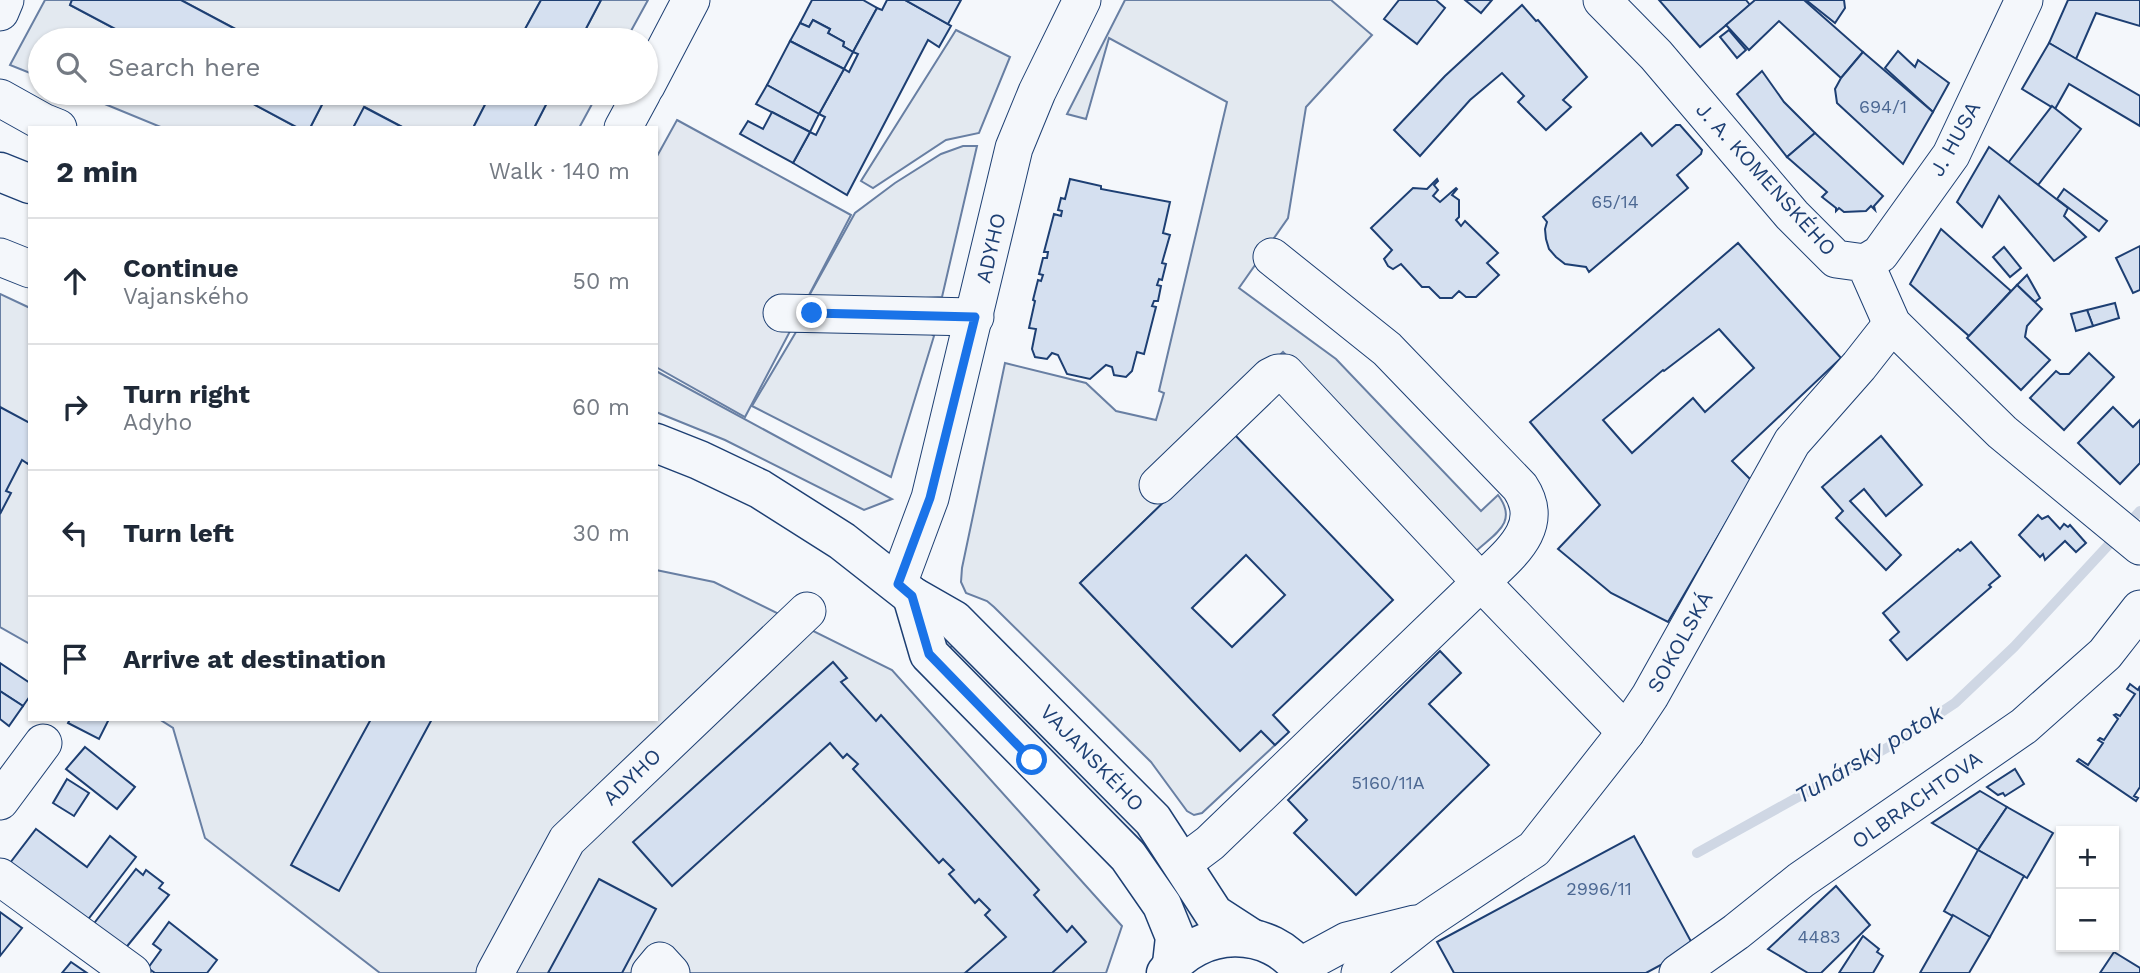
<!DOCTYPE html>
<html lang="en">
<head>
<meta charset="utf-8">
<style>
  :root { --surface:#fff; --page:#f6f6f7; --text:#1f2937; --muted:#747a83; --line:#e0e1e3 }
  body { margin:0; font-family:"Work Sans",sans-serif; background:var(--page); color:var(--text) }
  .controls { position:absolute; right:21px; bottom:21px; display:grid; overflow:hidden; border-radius:0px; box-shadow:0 2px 5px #0004 }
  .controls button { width:63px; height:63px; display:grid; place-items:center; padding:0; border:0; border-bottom:2px solid var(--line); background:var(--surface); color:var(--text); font:35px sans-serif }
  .stop { position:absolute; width:21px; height:21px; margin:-16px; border:5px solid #1a73e8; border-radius:50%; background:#fff }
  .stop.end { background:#1a73e8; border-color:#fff; box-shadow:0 2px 7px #0008 }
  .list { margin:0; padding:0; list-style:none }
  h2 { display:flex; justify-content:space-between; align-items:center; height:91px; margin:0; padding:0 28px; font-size:30px }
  h2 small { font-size:23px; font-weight:400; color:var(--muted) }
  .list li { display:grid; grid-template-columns:46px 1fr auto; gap:21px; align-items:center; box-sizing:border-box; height:126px; padding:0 28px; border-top:2px solid var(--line) }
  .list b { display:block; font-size:26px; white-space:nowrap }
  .list p { margin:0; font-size:23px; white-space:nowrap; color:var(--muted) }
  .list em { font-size:23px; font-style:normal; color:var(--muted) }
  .icon { flex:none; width:38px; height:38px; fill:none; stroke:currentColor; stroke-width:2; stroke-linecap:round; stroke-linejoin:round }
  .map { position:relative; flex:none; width:2140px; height:973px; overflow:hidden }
  .search { position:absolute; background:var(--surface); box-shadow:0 2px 5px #0004; left:28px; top:28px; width:630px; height:77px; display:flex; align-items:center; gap:18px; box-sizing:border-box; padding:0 24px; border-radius:38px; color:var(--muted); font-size:26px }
  .panel { position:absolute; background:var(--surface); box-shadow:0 2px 5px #0004; left:28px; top:126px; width:630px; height:595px; border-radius:0px }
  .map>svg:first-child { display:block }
</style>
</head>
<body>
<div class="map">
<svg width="2140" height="973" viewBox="0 0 2140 973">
  <rect width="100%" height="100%" fill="#f4f7fb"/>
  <!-- green -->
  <g fill="#e3e9f0" stroke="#687fa3" stroke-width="2">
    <polygon points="45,0 72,0 70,5 136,40 40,40 40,77 10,65"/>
    <polygon points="181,0 541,0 519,40 256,40"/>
    <polygon points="601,0 648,0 626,40 580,40"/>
    <path d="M1125 0H1331L1372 35 1306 107 1288 218 1239 288 1336 359 1481 511 1498 495C1519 523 1494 534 1475 552L1283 352 1148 481 1166 500 1080 583 1240 750 1261 729 1275 745 1202 813 1194 815 1187 811 1151 762 994 607 987 601 966 593 961 582 962 568 1005 363 1086 383 1116 411 1156 420 1164 393 1159 391 1227 102 1109 38 1086 119 1067 114Z"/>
    <polygon points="956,30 1010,57 979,133 946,140 873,188 861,181"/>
    <polygon points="78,93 233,93 298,128 163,128"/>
    <polygon points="328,93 491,93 473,128 404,128 365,107 353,128 310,128"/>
    <polygon points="552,93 598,93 579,128 534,128"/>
    <polygon points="963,146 977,146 942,297 828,304 813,301 810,294 855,213 895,183 941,154"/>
    <polygon points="0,294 30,308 30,644 0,627"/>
    <polygon points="922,327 934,336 891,477 752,406 796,332"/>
    <polygon points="656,371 892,499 864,510 725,440 656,412"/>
    <polygon points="656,570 714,582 892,670 1122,926 1106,973 380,973 205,838 173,728 159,719 656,719"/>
    <polygon points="955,644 1151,838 1205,933 1194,934 1175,893 1144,844 945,651"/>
  </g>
  <!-- parking -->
  <polygon fill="#e3e8f0" stroke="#687fa3" stroke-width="2" points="677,120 851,215 745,417 656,367 656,158"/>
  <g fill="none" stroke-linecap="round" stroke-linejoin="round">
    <!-- stream -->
    <polyline stroke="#cfd7e4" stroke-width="10" points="1697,853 1890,746 1955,703 2014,647 2140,511"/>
  </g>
  <!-- building -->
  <g fill="#d5e0f0" stroke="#1d3f73" stroke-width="2" fill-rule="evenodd">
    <polygon points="72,0 181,0 256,40 136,40 70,5"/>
    <polygon points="541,0 601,0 580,40 519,40"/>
    <polygon points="812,0 863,0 877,8 853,52 843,46 844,42 828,33 830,29 813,20 809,27 800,23"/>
    <polygon points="887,0 905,0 951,26 939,47 928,40 847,195 793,163 810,132 816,135 825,117 819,114 844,69 849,72 858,54 853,52 877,8 882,10"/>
    <polygon points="905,0 961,0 948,24"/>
    <polygon points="1399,0 1436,0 1445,8 1417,44 1384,19"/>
    <polygon points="1465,0 1492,0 1481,13"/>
    <polygon points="1659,0 1746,0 1750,5 1700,47"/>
    <polygon points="1755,0 1804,0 1863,52 1841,78 1779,21 1749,50 1726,25"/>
    <polygon points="1806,0 1844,0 1845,8 1835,23"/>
    <polygon points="2068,0 2140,0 2140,26 2096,13 2076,59 2049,43"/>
    <polygon points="1522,5 1536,21 1538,20 1587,77 1563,100 1571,107 1546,130 1518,102 1524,96 1502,73 1470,100 1420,156 1394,130 1445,76"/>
    <polygon points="813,20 830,29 828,33 844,42 843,46 853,52 844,69 790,41 800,23 809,27"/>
    <polygon points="1729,30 1746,50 1737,58 1720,37"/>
    <polygon points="790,41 844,69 819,114 767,85"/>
    <polygon points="2049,43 2140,96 2140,126 2069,84 2055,109 2022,89"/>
    <polygon points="1898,51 1915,67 1918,60 1949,83 1933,112 1885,68"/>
    <polygon points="1863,52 1933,112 1903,164 1837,103 1835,89 1841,78"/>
    <polygon points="1762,71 1784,102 1815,133 1787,157 1737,94"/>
    <polygon points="767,85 819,114 810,132 756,104"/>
    <polygon points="233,93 328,93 310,128 298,128"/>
    <polygon points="491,93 552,93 534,128 473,128"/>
    <polygon points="2052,106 2081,129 2038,185 2008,163"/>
    <polygon points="364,107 404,128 353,128"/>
    <polygon points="772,112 810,132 793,163 740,134 748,121 763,129"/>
    <polygon points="1676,125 1680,125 1702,150 1701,154 1677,175 1688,188 1589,272 1586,267 1565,264 1556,257 1549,249 1546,239 1545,229 1547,222 1543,217 1641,133 1652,146"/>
    <polygon points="1815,133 1883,196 1874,206 1875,210 1871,206 1866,211 1844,212 1839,208 1836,211 1836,208 1822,197 1827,192 1787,157"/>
    <polygon points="1989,147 2068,208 2064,216 2086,237 2054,261 1999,196 1982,227 1957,202"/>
    <polygon points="1070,179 1101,186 1101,189 1170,202 1163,233 1170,235 1162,263 1166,264 1162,280 1159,279 1157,285 1161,286 1158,301 1154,301 1152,306 1156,307 1144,354 1137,352 1132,371 1126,377 1114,375 1112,367 1106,365 1090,379 1067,374 1058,355 1052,353 1047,359 1035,357 1032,349 1036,329 1029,328 1035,301 1033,300 1038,280 1041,281 1043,275 1039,274 1043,258 1047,258 1048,252 1044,252 1054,214 1061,216 1062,211 1058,210 1061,198 1065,199"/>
    <polygon points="1437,179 1438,181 1434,185 1438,190 1433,196 1440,202 1456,188 1457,189 1452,195 1459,200 1459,217 1456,220 1461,226 1465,221 1498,253 1487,263 1499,275 1476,297 1466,297 1459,291 1452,298 1440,298 1429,287 1422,287 1401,264 1393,269 1388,266 1384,259 1392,250 1371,228 1413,188 1427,189"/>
    <polygon points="2064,189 2107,221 2099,231 2057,199"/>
    <polygon points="1941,229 2011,291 1969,336 1910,284"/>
    <path d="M1738 243 1841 358 1732 461 1751 480 1668 622 1611 593 1558 549 1600 505 1530 422ZM1719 329 1754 368 1705 412 1693 398 1632 453 1603 420 1663 370 1664 371Z"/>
    <polygon points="2140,246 2140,290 2133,293 2116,258"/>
    <polygon points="2004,247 2021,268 2010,277 1993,257"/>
    <polygon points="2027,275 2040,298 2035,302 2017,285"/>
    <polygon points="2017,285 2042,309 2027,326 2025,337 2050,360 2021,390 1967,338"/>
    <polygon points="2115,303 2119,318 2093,326 2087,310"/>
    <polygon points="2087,310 2093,326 2076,331 2071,314"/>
    <polygon points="2089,353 2114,377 2064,430 2030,398 2056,371 2060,374 2069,374"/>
    <polygon points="0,407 30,423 30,459 28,464 22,460 6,491 11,493 0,514"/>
    <polygon points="2113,407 2133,427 2140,420 2140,463 2120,484 2078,443"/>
    <path d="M1234 434 1393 600 1273 715 1289 732 1275 745 1261 731 1240 751 1080 583ZM1246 555 1285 595 1232 647 1192 608Z"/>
    <polygon points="1881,436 1922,485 1886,516 1864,489 1850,501 1901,555 1886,570 1836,518 1843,511 1822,487"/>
    <polygon points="2038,515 2042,519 2048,516 2060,529 2064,524 2068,527 2070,525 2086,543 2076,552 2065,541 2045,560 2043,554 2040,557 2019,535"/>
    <polygon points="1971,542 2000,576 1989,585 1991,587 1907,660 1890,640 1899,632 1883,613 1958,549 1960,551"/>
    <polygon points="1440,651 1461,673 1429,704 1489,765 1356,895 1294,833 1307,820 1288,800"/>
    <polygon points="833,662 847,678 841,682 876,721 881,715 1039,890 1034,895 1067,932 1072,926 1086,942 1052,973 965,973 1006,937 985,915 990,910 979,899 975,903 949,874 954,870 943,859 939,863 853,769 858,764 847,754 843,758 830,743 672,886 633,842"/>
    <polygon points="0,663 30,683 30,696 23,706 0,691"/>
    <polygon points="2130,684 2138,690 2140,686 2140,787 2134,796 2138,798 2136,801 2077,761 2079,759 2088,765 2103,743 2098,740 2100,738 2104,740 2118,719 2114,715 2116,714 2120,716 2135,694 2127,689"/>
    <polygon points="0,691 23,706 9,726 0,719"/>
    <polygon points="70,719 109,719 99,739 68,723"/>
    <polygon points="371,719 432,719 339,891 291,865"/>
    <polygon points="85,747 135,787 117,809 66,769"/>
    <polygon points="2015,769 2024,784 2005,796 2003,793 1998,795 1987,787"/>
    <polygon points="67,779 89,793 74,816 53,803"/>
    <polygon points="1980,791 2007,807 1978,850 1932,823"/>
    <polygon points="2007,807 2053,833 2027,878 1978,850"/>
    <polygon points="36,829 87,867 110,836 136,857 86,922 10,863"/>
    <polygon points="1634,836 1694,947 1646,973 1454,973 1437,942"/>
    <polygon points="1978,850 2024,876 1990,937 1944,911"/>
    <polygon points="136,869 143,875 146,870 163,883 159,888 169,895 124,950 92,926"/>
    <polygon points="599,879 656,909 622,973 548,973"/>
    <polygon points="1836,886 1870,925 1821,973 1808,973 1768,949"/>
    <polygon points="0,912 22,928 0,956"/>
    <polygon points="1953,915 1990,937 1969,973 1920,973"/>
    <polygon points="169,922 217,960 207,973 155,973 148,968 161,950 153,944"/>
    <polygon points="1863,936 1879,949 1877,952 1883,956 1873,973 1839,973"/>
    <polygon points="2114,952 2140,968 2140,973 2100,973"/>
    <polygon points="71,962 87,973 62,973"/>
  </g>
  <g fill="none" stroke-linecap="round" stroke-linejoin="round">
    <!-- minor casing -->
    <g stroke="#1d3f73" stroke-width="39">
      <g id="minor">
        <polyline points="1602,0 1656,55 1792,215 1836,259 1865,263 1892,324 2002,432 2140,546"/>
        <polyline points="0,12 5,0"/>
        <polyline points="646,86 691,0"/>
        <polyline points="0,98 43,122 58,128"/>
        <polyline points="623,128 642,93"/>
        <polyline points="0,257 30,269"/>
        <polyline points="1865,263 1880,254 1951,155 2024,0"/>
        <polyline points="782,313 975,317"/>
        <path d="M1158 485 1270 377 1278 373H1285L1481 582C1508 555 1547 528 1520 487L1387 349 1272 257"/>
        <polyline points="898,584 930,498 1014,148 1037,92 1082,0"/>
        <polyline points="0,801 43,743"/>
        <polyline points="1182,864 1210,843 1481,582 1626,732"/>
        <polyline points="0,877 132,973"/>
        <polyline points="1299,967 1347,941 1415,924"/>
        <polyline points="495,973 567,840 807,611"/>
        <polyline points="650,973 660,961 671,973"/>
        <polyline points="1360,973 1426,921 1534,849 1626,732 1650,696 1792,442 1859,366 1892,324"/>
        <polyline points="1678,973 1736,932 1801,880 2024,726 2105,654 2140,609"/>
      </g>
    </g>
    <!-- major casing -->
    <g stroke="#1d3f73" stroke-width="41">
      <g id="major">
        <polyline points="0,172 30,184"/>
        <polyline points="656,443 699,460 760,489 842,541 912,596 954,620 1153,820 1214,914 1251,938"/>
        <polyline points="912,596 929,654 1128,856 1162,905 1175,937 1172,964"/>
        <path d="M1166 973C1198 927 1271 924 1303 973"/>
      </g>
    </g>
    <!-- minor -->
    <use href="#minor" stroke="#f4f7fb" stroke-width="37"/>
    <!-- major -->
    <use href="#major" stroke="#f4f7fb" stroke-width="38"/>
  </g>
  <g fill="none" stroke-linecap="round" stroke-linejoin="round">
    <!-- route -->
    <polyline stroke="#1a73e8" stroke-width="9" points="812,313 975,317 930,498 898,584 912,596 929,654 1032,760"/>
  </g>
  <g text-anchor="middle" stroke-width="5" stroke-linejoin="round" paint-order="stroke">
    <!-- number labels -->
    <g font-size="18" fill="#4b6792">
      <text x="1883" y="113">694/1</text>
      <text x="1615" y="208">65/14</text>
      <text x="1388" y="789">5160/11A</text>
      <text x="1599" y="895">2996/11</text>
      <text x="1819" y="943">4483</text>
    </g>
    <!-- street labels -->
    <g font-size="21" fill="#1d3f73" stroke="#f4f7fb">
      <text transform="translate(1955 139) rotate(-61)" y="7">J. HUSA</text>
      <text transform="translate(1766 179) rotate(48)" y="7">J. A. KOMENSKÉHO</text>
      <text transform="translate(991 248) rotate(-77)" y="7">ADYHO</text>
      <text transform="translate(1680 642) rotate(-61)" y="7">SOKOLSKÁ</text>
      <text transform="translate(1092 758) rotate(46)" y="7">VAJANSKÉHO</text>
      <text transform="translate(632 777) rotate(-44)" y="7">ADYHO</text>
      <text transform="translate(1917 800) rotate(-35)" y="7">OLBRACHTOVA</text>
    </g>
    <!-- water labels -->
    <g font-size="23" font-style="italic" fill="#1d3f73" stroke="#f4f7fb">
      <text transform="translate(1869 754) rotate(-31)" y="8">Tuhársky potok</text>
    </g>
  </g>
</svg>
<div class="controls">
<button>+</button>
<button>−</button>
</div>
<div class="stop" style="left:1032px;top:760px"></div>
<div class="stop end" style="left:812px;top:313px"></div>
<div class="search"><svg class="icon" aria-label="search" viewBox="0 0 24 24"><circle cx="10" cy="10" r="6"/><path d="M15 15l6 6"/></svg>Search here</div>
<section class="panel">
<h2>2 min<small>Walk · 140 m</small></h2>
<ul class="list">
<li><svg class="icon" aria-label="ahead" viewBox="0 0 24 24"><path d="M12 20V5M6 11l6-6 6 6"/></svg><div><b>Continue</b><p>Vajanského</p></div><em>50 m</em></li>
<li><svg class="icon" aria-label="right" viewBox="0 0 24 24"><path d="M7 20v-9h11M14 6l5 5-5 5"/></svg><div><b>Turn right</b><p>Adyho</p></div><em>60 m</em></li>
<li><svg class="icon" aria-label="left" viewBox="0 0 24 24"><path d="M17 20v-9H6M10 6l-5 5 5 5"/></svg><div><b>Turn left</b></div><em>30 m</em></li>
<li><svg class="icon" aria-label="arrive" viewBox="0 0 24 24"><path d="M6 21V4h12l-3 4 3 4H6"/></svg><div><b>Arrive at destination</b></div></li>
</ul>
</section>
</div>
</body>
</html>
